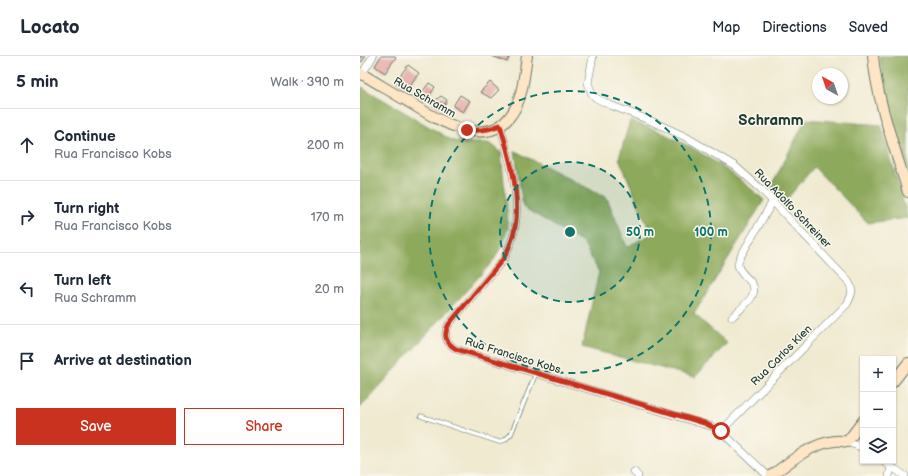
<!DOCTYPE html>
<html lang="en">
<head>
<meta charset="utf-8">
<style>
  :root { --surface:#fff; --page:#f2f2f3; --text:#1f2937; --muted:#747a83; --line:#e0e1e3; --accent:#c8321e }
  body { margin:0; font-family:"Balsamiq Sans",sans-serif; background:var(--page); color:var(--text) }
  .controls { position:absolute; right:12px; bottom:12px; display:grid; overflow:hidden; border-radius:0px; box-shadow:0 1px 3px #0004 }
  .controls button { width:36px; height:36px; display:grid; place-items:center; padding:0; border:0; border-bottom:1px solid var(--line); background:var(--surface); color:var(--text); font:20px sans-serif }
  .compass { position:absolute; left:452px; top:12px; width:36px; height:36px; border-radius:50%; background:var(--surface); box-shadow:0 1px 3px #0004; rotate:320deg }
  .stop { position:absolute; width:12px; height:12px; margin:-9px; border:3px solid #c8321e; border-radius:50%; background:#fff }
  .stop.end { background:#c8321e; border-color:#fff; box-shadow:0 1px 4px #0008 }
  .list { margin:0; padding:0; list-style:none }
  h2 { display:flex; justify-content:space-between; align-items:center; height:52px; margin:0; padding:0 16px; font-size:17px }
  h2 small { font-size:13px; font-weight:400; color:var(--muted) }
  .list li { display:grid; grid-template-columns:26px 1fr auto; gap:12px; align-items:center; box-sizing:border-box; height:72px; padding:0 16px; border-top:1px solid var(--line) }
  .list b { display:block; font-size:15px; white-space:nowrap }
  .list p { margin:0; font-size:13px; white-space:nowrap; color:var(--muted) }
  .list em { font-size:13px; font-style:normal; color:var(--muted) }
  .actions { display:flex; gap:8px; padding:12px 16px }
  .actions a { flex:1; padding:9px 0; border:1px solid var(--accent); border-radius:0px; text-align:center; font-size:14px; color:var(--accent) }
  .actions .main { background:var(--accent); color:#fff }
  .icon { flex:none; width:22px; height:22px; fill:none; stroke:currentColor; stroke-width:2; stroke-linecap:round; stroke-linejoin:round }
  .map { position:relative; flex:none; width:548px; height:420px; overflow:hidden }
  header { display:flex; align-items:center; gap:24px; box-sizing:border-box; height:56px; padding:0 20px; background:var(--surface); border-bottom:1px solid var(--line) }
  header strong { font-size:19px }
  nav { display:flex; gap:22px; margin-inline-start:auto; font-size:14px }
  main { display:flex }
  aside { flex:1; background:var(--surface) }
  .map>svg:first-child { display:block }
</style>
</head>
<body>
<header>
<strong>Locato</strong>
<nav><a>Map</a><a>Directions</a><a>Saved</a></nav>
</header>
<main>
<aside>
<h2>5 min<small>Walk · 390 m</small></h2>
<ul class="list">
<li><svg class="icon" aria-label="ahead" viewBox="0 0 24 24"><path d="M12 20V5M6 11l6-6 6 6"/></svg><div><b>Continue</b><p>Rua Francisco Kobs</p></div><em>200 m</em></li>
<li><svg class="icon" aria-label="right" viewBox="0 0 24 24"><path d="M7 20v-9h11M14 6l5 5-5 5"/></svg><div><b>Turn right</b><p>Rua Francisco Kobs</p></div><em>170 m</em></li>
<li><svg class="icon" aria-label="left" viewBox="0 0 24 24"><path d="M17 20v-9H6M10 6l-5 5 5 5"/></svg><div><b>Turn left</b><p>Rua Schramm</p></div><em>20 m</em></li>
<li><svg class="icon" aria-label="arrive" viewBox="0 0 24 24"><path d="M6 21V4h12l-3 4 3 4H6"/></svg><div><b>Arrive at destination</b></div></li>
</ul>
<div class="actions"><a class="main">Save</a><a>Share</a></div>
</aside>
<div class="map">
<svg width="548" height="420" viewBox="0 0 548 420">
  <rect width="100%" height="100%" fill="#fbf7ec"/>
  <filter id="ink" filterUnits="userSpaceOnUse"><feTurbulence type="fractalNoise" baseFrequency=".025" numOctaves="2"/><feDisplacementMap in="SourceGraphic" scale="8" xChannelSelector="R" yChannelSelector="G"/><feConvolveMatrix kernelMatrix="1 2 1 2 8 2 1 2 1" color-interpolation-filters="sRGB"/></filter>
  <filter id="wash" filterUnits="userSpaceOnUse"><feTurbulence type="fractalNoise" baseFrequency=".012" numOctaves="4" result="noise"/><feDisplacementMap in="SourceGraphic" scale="16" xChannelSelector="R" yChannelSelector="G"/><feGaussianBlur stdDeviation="0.9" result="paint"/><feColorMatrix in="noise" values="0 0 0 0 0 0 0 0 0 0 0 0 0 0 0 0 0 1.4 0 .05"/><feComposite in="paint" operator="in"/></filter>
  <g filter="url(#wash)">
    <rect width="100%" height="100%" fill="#f0ead1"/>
    <!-- forest -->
    <g fill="#8da95b" stroke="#567348">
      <polygon points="519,0 548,0 548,114 530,55"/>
      <path d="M0 30 93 85C97 85 102 87 106 87 123 88 128 82 141 97L147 156 148 171 143 187 134 204 0 352Z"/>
      <polygon points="446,63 521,69 548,162 508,167 454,111 426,144 411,131"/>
      <path d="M270 65C281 69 294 72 305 78 341 95 374 117 404 144L334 258 367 287 335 321 222 291 239 216 223 187 163 151 155 95 247 142 267 191 291 178 259 102Z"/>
    </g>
    <g id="blocks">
      <!-- building -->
      <g fill="#e6aca9">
        <polygon points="0,0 5,0 2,6 0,5"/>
        <polygon points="21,0 35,0 36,1 25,17 15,10"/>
        <polygon points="132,0 150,0 147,6"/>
        <polygon points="48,9 59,17 46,34 36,25"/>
        <polygon points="130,26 139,34 131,42 120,36"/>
        <polygon points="69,27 75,31 67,44 60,39"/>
        <polygon points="100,39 110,45 103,56 93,50"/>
        <polygon points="81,40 87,44 82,53 72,47"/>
      </g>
    </g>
  </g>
  <g filter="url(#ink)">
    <use href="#blocks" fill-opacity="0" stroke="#687a6b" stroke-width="1"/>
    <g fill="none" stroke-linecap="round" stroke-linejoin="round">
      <!-- lane casing -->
      <g stroke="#687a6b" stroke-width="5">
        <polyline id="lane" points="61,360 139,386 145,384 151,378 176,317"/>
      </g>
      <!-- street casing -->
      <g stroke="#687a6b" stroke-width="8">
        <g id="street">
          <path d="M233 0 228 27 232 38 236 42 250 49 289 64 326 81 375 110 401 133 488 225C494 234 492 239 487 248L361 375"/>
          <polyline points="2,18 13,0"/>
          <path d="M140 69C149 100 162 145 154 176 152 186 148 194 144 203L89 268C83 279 85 286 96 293L353 371 367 381 408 420"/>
          <path d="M372 261C378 255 389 247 392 240 400 226 380 221 378 209 378 207 379 205 379 203L413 145"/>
          <polyline points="487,386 503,392"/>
          <polyline points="523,405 545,420"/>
          <polyline points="274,416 278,420"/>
          <polyline points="529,420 531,410"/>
        </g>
      </g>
      <!-- secondary casing -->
      <g stroke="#687a6b" stroke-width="12">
        <g id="secondary">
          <path d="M513 0C517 46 535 92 548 136"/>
          <path d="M0 17C16 26 31 36 47 45 75 62 125 96 151 59 163 43 164 19 167 0"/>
          <polyline points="533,326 548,307"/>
          <path d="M411 420C428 407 452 387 475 385 479 384 483 385 487 386L503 365"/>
        </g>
      </g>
      <!-- lane -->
      <use href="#lane" stroke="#fff" stroke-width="3.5"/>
      <!-- street -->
      <use href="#street" stroke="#fff" stroke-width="7"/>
      <!-- secondary -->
      <use href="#secondary" stroke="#fde5c5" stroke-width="10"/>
    </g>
  </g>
  <g fill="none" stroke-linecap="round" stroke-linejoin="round" filter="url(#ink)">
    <!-- route -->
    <path stroke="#c8321e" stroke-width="5" d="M107 74C119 75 129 74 140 69 150 101 162 143 154 176 152 186 148 194 144 202L89 268C83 279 85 286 96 293L344 367 361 375"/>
  </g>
  <!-- distance rings -->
  <circle cx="210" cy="176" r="70" fill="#0f766e" fill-opacity=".12"/>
  <g fill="none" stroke="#0f766e" stroke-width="2" stroke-dasharray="7 5">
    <circle cx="210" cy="176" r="70"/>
    <circle cx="210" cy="176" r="141"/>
  </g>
  <g text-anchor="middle" stroke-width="3" stroke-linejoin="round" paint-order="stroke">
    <!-- street labels -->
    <g font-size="11" fill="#1f3d34" stroke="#fbf7ec">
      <text transform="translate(65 41) rotate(30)" y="4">Rua Schramm</text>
      <text transform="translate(433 152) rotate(46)" y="4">Rua Adolfo Schreiner</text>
      <text transform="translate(153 299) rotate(17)" y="4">Rua Francisco Kobs</text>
      <text transform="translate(421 299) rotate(-45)" y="4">Rua Carlos Kien</text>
    </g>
    <!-- district labels -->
    <g font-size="15" font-weight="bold" fill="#1f3d34" stroke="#fbf7ec">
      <text x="411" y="69">Schramm</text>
    </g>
  </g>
  <circle cx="210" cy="176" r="6" fill="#0f766e" stroke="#fbf7ec" stroke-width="2"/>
  <g font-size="12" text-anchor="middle" font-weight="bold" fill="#0f766e" stroke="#fbf7ec" stroke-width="3" stroke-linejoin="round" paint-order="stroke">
    <text x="280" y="180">50 m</text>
    <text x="351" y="180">100 m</text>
  </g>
</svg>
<div class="controls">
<button>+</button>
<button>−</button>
<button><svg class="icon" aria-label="layers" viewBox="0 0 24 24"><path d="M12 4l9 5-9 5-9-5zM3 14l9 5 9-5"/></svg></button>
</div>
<svg class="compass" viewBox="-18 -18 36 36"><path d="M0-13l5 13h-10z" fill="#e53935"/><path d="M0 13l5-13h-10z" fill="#747a83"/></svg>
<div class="stop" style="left:361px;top:375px"></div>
<div class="stop end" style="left:107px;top:74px"></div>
</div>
</main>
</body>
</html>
